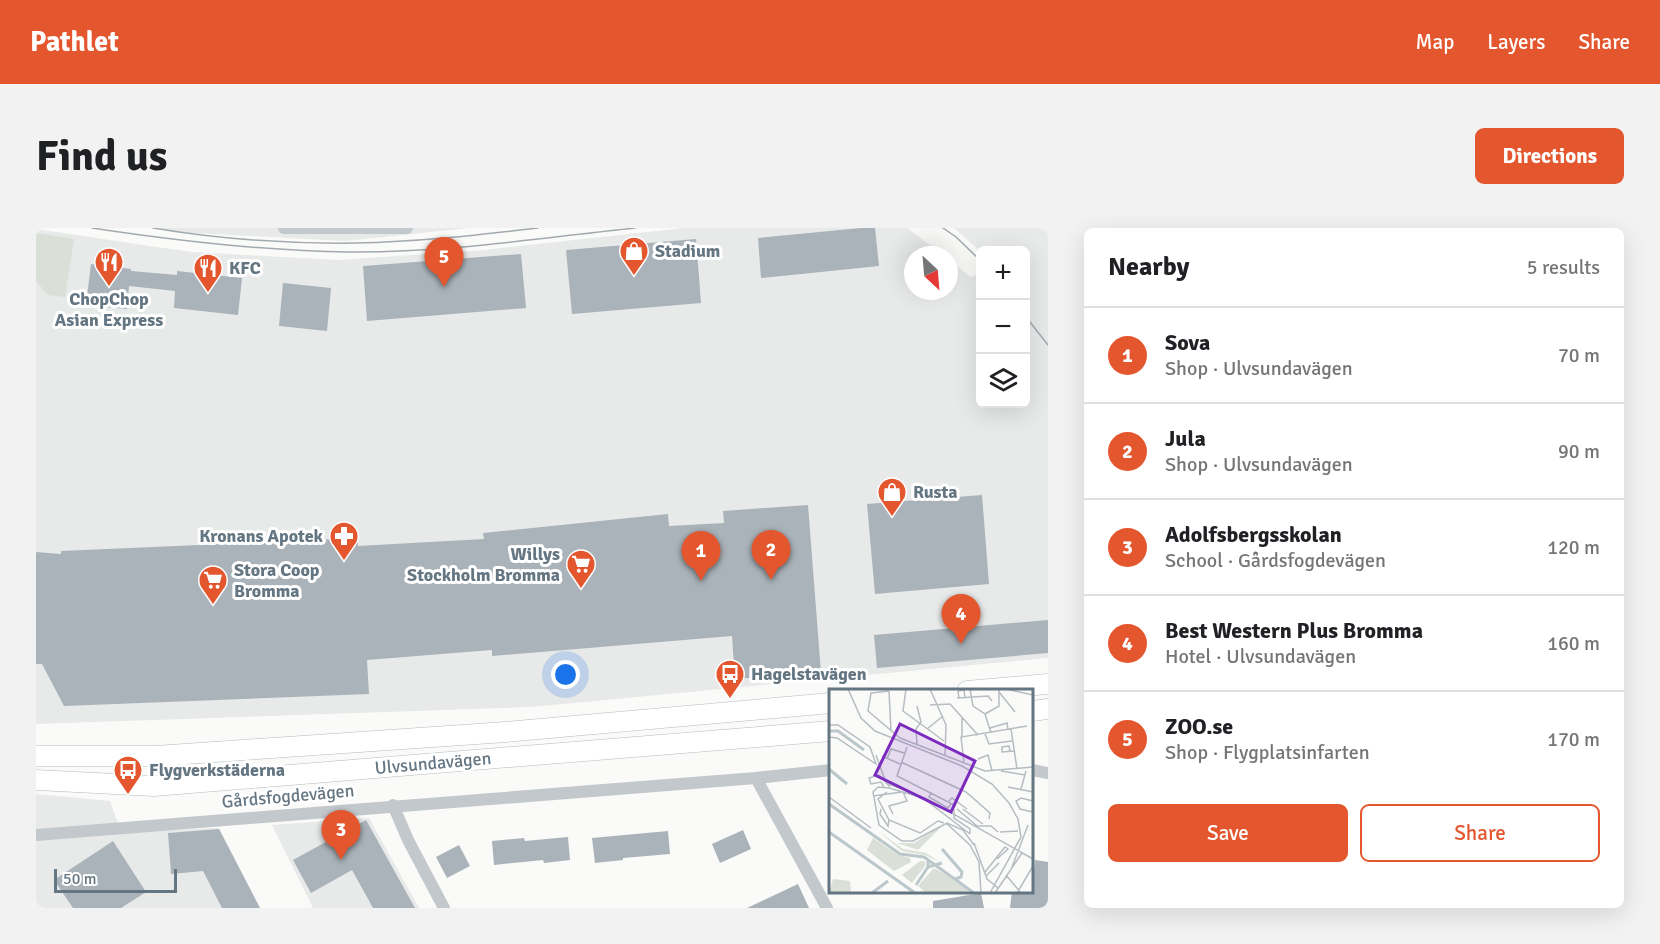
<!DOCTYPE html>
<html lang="en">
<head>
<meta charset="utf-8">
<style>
  :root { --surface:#fff; --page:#f2f2f2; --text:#202124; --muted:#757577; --line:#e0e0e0; --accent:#e4572e }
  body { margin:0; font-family:Signika,sans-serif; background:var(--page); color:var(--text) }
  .controls { position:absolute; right:18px; top:18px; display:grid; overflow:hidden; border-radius:9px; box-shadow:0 6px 24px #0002 }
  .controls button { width:54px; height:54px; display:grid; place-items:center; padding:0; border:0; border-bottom:2px solid var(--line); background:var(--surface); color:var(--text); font:30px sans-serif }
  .compass { position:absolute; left:868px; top:18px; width:54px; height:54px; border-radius:50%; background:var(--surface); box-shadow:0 6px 24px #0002; rotate:154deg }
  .scale { position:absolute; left:18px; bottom:15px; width:123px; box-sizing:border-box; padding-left:6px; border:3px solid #657683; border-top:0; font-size:16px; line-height:21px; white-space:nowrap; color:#657683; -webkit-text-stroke:4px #fff; paint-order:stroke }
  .you { position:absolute; left:530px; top:447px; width:21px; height:21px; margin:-15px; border:4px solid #fff; border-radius:50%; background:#1a73e8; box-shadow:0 0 0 9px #1a73e833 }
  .badge { display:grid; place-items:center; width:39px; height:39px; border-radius:50%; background:var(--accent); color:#fff; font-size:20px; font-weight:700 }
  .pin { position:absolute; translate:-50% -50px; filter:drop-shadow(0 2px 3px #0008) }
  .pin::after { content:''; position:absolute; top:32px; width:21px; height:18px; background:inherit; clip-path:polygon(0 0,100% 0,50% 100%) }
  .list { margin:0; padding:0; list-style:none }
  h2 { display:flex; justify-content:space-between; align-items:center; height:78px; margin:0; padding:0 24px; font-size:26px }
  h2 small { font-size:20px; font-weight:400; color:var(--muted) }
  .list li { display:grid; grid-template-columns:39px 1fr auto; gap:18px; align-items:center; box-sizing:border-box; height:96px; padding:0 24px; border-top:2px solid var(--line) }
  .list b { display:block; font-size:22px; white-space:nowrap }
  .list p { margin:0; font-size:20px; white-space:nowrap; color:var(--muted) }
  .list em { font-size:20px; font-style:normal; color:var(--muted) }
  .actions { display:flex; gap:12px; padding:18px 24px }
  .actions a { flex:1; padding:14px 0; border:2px solid var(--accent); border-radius:9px; text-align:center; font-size:21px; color:var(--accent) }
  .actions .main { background:var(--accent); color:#fff }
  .icon { flex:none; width:33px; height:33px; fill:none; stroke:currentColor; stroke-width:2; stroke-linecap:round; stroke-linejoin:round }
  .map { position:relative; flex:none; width:1012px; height:680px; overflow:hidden; border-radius:9px }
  header { display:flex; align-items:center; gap:36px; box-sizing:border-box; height:84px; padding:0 30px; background:var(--accent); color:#fff }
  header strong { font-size:28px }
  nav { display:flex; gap:33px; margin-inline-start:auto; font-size:21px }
  .intro { display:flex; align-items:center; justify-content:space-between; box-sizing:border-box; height:144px; padding:0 36px }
  h1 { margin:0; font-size:42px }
  .button { padding:15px 27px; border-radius:9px; background:var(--accent); color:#fff; font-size:21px; font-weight:700 }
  main { display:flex; gap:36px; padding:0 36px }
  aside { flex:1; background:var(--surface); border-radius:9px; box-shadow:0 6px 24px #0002 }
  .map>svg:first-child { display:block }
</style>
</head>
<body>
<header>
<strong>Pathlet</strong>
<nav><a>Map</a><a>Layers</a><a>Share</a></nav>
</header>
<div class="intro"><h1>Find us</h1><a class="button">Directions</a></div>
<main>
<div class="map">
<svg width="1012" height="680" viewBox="0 0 1012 680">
  <rect width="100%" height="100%" fill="#fafaf8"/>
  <!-- built -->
  <g fill="#e8e9e9">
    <polygon points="120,0 434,0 309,13 137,4"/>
    <polygon points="647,0 871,0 907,27 877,27 877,63 913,63 913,32 935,49 944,45 945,176 990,176 990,22 944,23 918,0 1012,0 1012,430 495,479 0,496 0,1 155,24 302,32 447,22"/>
    <polygon points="0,566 74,573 85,604 183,600 224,680 0,680"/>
    <polygon points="333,590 383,680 277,680 236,597"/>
  </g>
  <!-- green -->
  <polygon fill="#dadfd7" points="0,5 38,11 29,69 12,67 0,53"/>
  <!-- building -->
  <g fill="#aab3b9">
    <polygon points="825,0 839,0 843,38 725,50 722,10"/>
    <polygon points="660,11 665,75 536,86 530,22"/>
    <polygon points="485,26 490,80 331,93 327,38"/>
    <polygon points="55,36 95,41 95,43 141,47 141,43 206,50 202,87 138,80 139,63 93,58 91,81 50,77"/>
    <polygon points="247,55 295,60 291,103 243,98"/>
    <polygon points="946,267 953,356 839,366 831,276"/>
    <polygon points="772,277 785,445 699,451 696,408 456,428 456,422 331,432 333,466 28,478 6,436 0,436 0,324 25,326 25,323 322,310 322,318 448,311 447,305 632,286 633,298 688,295 687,283"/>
    <polygon points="1012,392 1012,425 841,440 838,407"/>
    <polygon points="330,592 379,680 337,680 316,642 275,665 257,632"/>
    <polygon points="183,601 224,680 186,680 167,643 135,646 132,605"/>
    <polygon points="707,602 715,621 684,635 676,616"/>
    <polygon points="632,603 634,626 587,630 587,632 559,635 556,610"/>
    <polygon points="532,609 534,632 508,635 507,632 458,637 456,613 488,610 489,613"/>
    <polygon points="77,613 110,664 85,680 37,680 18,652"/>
    <polygon points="423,617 434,638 411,650 400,629"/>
    <polygon points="999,632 1012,634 1012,680 974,680 976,663 996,663"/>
    <polygon points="762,656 773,680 711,680"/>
    <polygon points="945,665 948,680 897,680 897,673"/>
  </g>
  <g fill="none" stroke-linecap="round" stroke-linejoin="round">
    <!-- primary casing -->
    <g stroke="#b5babe" stroke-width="21">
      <g id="primary">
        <polyline points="931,463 1012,456"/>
        <polyline points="996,483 1012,481"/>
        <polyline points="0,528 120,528 470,504 795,475"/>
        <polyline points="0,552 118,558 795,503"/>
      </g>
    </g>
    <!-- minor -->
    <g stroke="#c3c8cc" stroke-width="12">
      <polyline points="248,0 371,0"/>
      <polyline points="996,542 1012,545"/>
      <polyline points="720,550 791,680"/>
      <polyline points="357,577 372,612 408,680"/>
      <polyline points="0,607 720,550 795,542"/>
    </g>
    <!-- primary -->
    <use href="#primary" stroke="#fff" stroke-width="20"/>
    <!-- tram -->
    <g stroke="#a2aab0" stroke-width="1.5">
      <path d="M56 0C142 13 226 23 313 24 408 25 504 10 599 0"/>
      <path d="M117 0C183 11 252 16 319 15 380 14 441 7 502 0"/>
      <polyline points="907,0 920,9 945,33"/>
      <polyline points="990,89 1012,117"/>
    </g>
  </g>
  <!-- icons -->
  <defs>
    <g id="shop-pin" transform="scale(1.5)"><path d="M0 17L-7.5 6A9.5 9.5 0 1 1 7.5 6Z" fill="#e4572e" stroke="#fff"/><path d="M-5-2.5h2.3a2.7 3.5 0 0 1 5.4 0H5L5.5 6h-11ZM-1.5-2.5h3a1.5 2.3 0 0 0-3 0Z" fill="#fff"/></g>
    <g id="restaurant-pin" transform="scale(1.5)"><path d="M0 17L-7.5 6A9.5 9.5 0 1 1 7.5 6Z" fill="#e4572e" stroke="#fff"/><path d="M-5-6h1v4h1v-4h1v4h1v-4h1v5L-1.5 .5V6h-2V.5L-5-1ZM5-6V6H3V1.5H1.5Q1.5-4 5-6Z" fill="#fff"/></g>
    <g id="pharmacy-pin" transform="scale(1.5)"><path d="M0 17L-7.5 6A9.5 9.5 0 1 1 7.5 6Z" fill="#e4572e" stroke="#fff"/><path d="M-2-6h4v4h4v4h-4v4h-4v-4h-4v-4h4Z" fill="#fff"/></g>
    <g id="supermarket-pin" transform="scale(1.5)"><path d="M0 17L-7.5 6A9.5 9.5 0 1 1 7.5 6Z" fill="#e4572e" stroke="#fff"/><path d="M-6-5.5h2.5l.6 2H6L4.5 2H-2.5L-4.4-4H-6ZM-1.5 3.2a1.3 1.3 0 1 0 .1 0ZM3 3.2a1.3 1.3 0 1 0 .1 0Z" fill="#fff"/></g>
    <g id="bus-pin" transform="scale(1.5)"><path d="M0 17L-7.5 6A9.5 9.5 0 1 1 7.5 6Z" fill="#e4572e" stroke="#fff"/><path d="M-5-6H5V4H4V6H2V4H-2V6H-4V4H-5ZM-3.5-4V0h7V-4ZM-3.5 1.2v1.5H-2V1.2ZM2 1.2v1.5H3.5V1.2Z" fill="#fff"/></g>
  </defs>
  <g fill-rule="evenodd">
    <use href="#shop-pin" x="598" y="23"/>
    <use href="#restaurant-pin" x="73" y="34"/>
    <use href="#restaurant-pin" x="172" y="40"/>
    <use href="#shop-pin" x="856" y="264"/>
    <use href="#pharmacy-pin" x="308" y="308"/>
    <use href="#supermarket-pin" x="545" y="336"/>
    <use href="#supermarket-pin" x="177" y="352"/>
    <use href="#bus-pin" x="694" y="446"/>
    <use href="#bus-pin" x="92" y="542"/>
  </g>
  <g text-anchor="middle" stroke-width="6" stroke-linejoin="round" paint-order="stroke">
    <!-- poi labels -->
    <g font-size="18" font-weight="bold" fill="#657683" stroke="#fff" text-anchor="start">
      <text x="619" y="29">Stadium</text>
      <text x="193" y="46">KFC</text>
      <text x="73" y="77" text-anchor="middle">ChopChop<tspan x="73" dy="21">Asian Express</tspan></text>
      <text x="877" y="270">Rusta</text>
      <text x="287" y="314" text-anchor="end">Kronans Apotek</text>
      <text x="524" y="332" text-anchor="end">Willys<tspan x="524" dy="21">Stockholm Bromma</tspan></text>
      <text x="198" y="348">Stora Coop<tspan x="198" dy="21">Bromma</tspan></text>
      <text x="715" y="452">Hagelstavägen</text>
      <text x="113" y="548">Flygverkstäderna</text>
    </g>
    <!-- street labels -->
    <g font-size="18" fill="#657683" stroke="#fff">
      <text transform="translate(397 535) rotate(-5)" y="6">Ulvsundavägen</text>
      <text transform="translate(252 568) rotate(-5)" y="6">Gårdsfogdevägen</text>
    </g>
  </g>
  <!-- overview -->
  <g transform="translate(793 461)">
    <rect width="204" height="204" fill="#fafaf8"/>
    <path d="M115 135 89 161 68 154H85ZM49 142 74 160 97 164 111 173 96 166 73 162ZM44 149 69 166 81 169 82 173 65 182 38 161ZM91 172H96V177L83 194 73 186ZM105 179 116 185 142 204H97L89 197ZM4 190 21 192 22 204H0Z" fill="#dadfd7"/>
    <path fill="none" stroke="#bbc7cb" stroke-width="3" d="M0 42H9L35 61M0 80 18 95M0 115 71 165 95 168 145 204M0 143 86 204M113 160 133 183 132 188 126 190M99 172V178L113 174M87 196 99 178M43 204 59 192"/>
    <path fill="none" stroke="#b5bdc2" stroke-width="1.5" d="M19 0 32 29 46 42 133 77 163 95 180 114 189 130 192 148 161 204M77 0 74 22 115 52M101 0 117 36 116 67M141 0 144 17 156 25 162 44M177 0 204 6M60 2 42 4 39 22 71 49 156 82 204 78M60 2 62 42M170 3 186 23M128 9 159 7 163 12M130 9 129 2 135 1 136 9M101 16 121 15 149 46M156 25 170 17V0M133 29V48M0 36H9L41 58 47 75 8 49 0 48M161 39 178 34 179 41M98 40 114 27M182 40 188 80M156 45 160 55 183 52M88 55 87 40 92 33 88 17M78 58 68 87 127 117M181 62 180 57 173 58V63L185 62M47 66 57 94 98 110 204 170M53 67 71 75M58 70 62 60 75 64M149 70 159 66 163 82M72 73 137 103 161 124 160 130M135 74 132 48 198 37M172 82 196 86M55 98 52 93 42 95 40 89 50 86 61 98M179 98 204 103M192 100 197 82M58 103 49 110 60 131 91 144 109 132 115 134M102 103 100 108 119 119 122 115M44 107 73 103M0 108 42 139M120 112 123 109 138 120M204 112 192 109 187 112 191 120 204 123M52 120 51 125 59 137 60 131M125 120V129L141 140V145M128 120 148 137H162L169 143M134 120 154 135M64 125 60 117 78 112 74 103M117 134 141 156 150 173 152 204M204 142V164M171 143 189 142M141 145 94 109 60 99 49 98 44 103 50 136 73 152H84L118 134 134 141 145 156M145 154 158 190 169 199M183 178 199 136M156 183 176 158 179 160 168 170M177 186 192 204M157 187 170 174M166 204 193 164M188 204 204 177"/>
    <path fill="#7b2cbf" fill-opacity="0.15" stroke="#7b2cbf" stroke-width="3" d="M71 35 146 72 122 123 46 86Z"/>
    <rect width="204" height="204" fill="none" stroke="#657683" stroke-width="3"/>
  </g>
</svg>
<div class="controls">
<button>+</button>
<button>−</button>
<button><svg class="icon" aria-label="layers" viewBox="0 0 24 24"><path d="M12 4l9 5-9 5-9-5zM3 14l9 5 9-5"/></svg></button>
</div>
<svg class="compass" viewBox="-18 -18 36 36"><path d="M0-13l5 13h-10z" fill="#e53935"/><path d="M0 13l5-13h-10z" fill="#757577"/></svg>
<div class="scale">50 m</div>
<div class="you"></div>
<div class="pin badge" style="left:665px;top:353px">1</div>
<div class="pin badge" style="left:735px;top:352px">2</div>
<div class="pin badge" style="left:305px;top:632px">3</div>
<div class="pin badge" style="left:925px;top:416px">4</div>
<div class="pin badge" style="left:408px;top:59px">5</div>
</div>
<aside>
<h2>Nearby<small>5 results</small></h2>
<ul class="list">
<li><span class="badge">1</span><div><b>Sova</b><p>Shop · Ulvsundavägen</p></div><em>70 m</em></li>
<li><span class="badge">2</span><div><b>Jula</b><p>Shop · Ulvsundavägen</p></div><em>90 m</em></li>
<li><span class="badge">3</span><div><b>Adolfsbergsskolan</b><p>School · Gårdsfogdevägen</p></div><em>120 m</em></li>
<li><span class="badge">4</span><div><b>Best Western Plus Bromma</b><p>Hotel · Ulvsundavägen</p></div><em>160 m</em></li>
<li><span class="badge">5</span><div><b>ZOO.se</b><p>Shop · Flygplatsinfarten</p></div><em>170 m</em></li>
</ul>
<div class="actions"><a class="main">Save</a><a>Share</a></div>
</aside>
</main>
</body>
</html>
